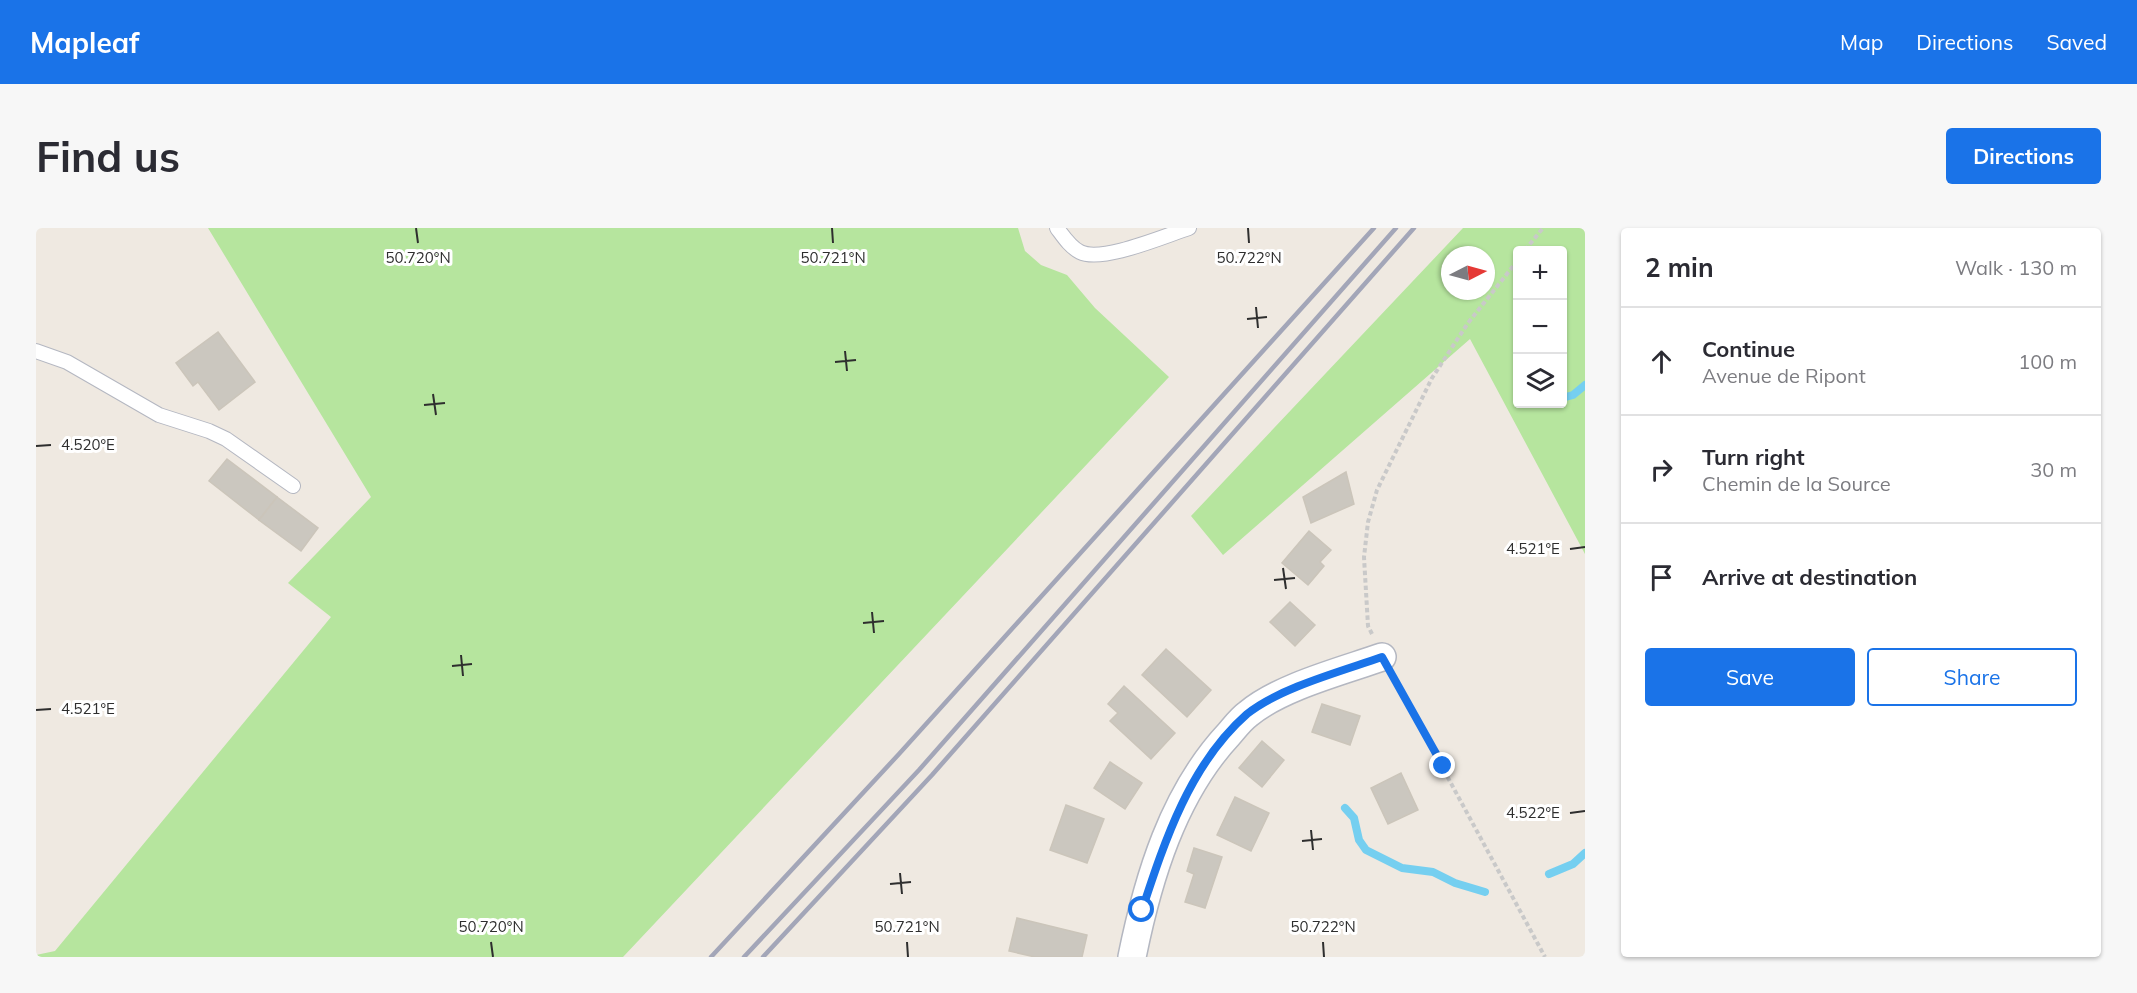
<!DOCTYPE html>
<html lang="en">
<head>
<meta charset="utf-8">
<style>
  :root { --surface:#fff; --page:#f7f7f7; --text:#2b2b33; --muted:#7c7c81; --line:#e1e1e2; --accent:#1a73e8 }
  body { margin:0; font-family:Mulish,sans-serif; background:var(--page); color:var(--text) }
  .controls { position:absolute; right:18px; top:18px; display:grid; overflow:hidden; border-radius:6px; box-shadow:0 2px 4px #0004 }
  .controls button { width:54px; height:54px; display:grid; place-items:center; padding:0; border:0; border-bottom:2px solid var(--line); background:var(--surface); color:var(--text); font:30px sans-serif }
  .compass { position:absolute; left:1405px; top:18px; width:54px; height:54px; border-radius:50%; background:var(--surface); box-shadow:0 2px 4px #0004; rotate:84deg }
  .stop { position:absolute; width:18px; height:18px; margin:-14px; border:4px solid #1a73e8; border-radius:50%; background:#fff }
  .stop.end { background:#1a73e8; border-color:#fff; box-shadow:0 2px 6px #0008 }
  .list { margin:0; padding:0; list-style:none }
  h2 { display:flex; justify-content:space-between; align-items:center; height:78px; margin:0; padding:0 24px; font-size:26px }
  h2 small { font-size:20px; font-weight:400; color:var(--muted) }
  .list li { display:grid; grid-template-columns:39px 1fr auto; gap:18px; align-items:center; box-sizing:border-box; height:108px; padding:0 24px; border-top:2px solid var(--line) }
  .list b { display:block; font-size:22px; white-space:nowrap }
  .list p { margin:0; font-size:20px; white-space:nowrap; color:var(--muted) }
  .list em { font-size:20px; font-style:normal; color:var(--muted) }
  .actions { display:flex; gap:12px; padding:18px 24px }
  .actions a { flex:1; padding:14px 0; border:2px solid var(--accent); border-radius:6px; text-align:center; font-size:21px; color:var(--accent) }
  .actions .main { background:var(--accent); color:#fff }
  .icon { flex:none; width:33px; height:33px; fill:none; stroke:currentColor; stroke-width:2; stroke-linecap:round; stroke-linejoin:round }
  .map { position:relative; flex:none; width:1549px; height:729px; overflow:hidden; border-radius:6px }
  header { display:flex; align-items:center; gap:36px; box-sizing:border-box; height:84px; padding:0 30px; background:var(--accent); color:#fff }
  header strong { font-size:28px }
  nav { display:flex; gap:33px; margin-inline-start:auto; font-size:21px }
  .intro { display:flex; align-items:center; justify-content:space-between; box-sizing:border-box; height:144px; padding:0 36px }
  h1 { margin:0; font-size:42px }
  .button { padding:15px 27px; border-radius:6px; background:var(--accent); color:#fff; font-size:21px; font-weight:700 }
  main { display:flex; gap:36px; padding:0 36px }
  aside { flex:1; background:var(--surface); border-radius:6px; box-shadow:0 2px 4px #0004 }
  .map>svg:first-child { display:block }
</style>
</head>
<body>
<header>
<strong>Mapleaf</strong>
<nav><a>Map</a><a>Directions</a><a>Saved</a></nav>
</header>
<div class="intro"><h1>Find us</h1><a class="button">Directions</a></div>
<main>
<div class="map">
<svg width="1549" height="729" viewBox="0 0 1549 729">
  <rect width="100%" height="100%" fill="#efe9e1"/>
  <!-- green -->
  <g fill="#b6e59e" fill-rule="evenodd">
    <polygon points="172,0 982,0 989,23 1005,37 1031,47 1059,80 1133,149 587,729 0,729 0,727 19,723 295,389 252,355 335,269"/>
    <path d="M1427 0H1549V326L1434 111 1187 327 1155 288ZM1482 22H1526V176H1482ZM1414 27H1450V63H1414Z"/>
  </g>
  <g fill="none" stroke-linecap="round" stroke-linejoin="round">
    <!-- stream -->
    <g stroke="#75cff0" stroke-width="8">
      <polyline points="1526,170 1537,167 1549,157"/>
      <polyline points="1309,580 1318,590 1323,612 1330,622 1366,640 1397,644 1419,655 1449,664"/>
      <polyline points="1513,646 1537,636 1549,625"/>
    </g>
  </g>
  <!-- building -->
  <g fill="#cbc7bf" stroke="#cbc5ba" stroke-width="1.5">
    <polygon points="182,104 219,154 183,182 162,154 157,158 140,135"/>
    <polygon points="191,231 241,269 223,292 173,253"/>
    <polygon points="1310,244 1318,276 1275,295 1267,269"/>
    <polygon points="241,269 282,300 265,323 223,292"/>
    <polygon points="1273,303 1295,322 1284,334 1288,338 1272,357 1246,335"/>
    <polygon points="1254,374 1279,397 1259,418 1234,394"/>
    <polygon points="1130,421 1175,462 1151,489 1106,447"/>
    <polygon points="1088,458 1139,505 1115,531 1074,493 1082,485 1072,476"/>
    <polygon points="1286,476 1324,488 1314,517 1276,504"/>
    <polygon points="1226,513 1248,532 1226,559 1203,540"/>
    <polygon points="1074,534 1106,555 1089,581 1058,560"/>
    <polygon points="1365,545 1382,582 1352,596 1335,560"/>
    <polygon points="1199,569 1233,585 1215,623 1181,607"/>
    <polygon points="1030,577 1068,591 1051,635 1014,622"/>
    <polygon points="1158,620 1186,629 1169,680 1149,674 1158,646 1151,643"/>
    <polygon points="981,690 1051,707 1046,729 999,729 973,723"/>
  </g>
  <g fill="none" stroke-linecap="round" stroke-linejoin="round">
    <!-- lane casing -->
    <g stroke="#b4b7c1" stroke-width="16">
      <g id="lane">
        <path d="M1021 0C1027 8 1034 19 1044 24 1066 35 1128 8 1153 0"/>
        <polyline points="0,123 31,134 123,187 173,203 190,211 257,258"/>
      </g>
    </g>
    <!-- street casing -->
    <g stroke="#b4b7c1" stroke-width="30">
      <path id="street" d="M1096 729C1112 650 1137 566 1193 506 1199 499 1205 491 1212 486 1244 459 1306 443 1346 429"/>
    </g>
    <!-- path -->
    <g stroke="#c9c9c9" stroke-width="4" stroke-dasharray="4.5 3" stroke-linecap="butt">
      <polyline points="1489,22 1507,0"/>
      <polyline points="1336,406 1332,398 1328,329 1332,294 1341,262 1396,150 1432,95 1482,32"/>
      <polyline points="1358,450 1509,729"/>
    </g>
    <!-- lane -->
    <use href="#lane" stroke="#fff" stroke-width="14"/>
    <!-- street -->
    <use href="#street" stroke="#fff" stroke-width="27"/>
    <!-- rail -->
    <g stroke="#a3a6b8" stroke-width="4.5">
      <polyline points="675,729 863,526 1338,0"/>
      <polyline points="708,729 883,542 1360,0"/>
      <polyline points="727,729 896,547 1378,0"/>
    </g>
  </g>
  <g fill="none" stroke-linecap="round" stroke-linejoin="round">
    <!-- route -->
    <path stroke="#1a73e8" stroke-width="8" d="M1106 682C1129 612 1154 536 1211 486 1243 460 1306 443 1346 429L1407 538"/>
  </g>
  <!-- ticks -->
  <path fill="none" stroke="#2e2e2e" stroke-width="2" d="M380 0 382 15M796 0 797 15M1212 0 1213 15M1220 79 1222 100M1211 91 1231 89M809 123 811 143M799 134 820 132M397 166 400 187M388 177 409 175M0 218 15 217M1534 321 1549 319M1247 340 1250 361M1238 352 1259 350M836 384 838 405M827 395 848 393M425 427 427 448M416 438 436 436M0 482 15 481M1534 585 1549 583M1275 602 1277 622M1266 613 1286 611M864 645 866 666M854 656 875 654M455 714 457 729M871 714 872 729M1287 714 1288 729"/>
  <g font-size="15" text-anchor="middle" fill="#2e2e2e" stroke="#fff" stroke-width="6" stroke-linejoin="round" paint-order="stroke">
    <text x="382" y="35">50.720°N</text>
    <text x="797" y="35">50.721°N</text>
    <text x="1213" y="35">50.722°N</text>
    <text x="52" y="222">4.520°E</text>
    <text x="1497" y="326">4.521°E</text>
    <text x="52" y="486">4.521°E</text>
    <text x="1497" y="590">4.522°E</text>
    <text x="455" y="704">50.720°N</text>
    <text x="871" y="704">50.721°N</text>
    <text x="1287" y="704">50.722°N</text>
  </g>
</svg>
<div class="controls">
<button>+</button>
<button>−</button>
<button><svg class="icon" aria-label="layers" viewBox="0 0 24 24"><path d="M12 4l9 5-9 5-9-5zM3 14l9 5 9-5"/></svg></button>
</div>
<svg class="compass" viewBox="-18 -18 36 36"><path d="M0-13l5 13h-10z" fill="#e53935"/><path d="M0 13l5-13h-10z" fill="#7c7c81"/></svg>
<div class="stop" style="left:1106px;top:682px"></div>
<div class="stop end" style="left:1407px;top:538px"></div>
</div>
<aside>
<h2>2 min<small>Walk · 130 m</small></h2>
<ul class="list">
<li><svg class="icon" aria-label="ahead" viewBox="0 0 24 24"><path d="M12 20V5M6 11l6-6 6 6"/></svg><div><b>Continue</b><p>Avenue de Ripont</p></div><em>100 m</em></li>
<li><svg class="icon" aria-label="right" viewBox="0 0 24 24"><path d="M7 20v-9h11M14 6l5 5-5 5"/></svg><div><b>Turn right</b><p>Chemin de la Source</p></div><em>30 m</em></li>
<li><svg class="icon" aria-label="arrive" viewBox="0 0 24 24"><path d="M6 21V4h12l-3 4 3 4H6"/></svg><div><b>Arrive at destination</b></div></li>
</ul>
<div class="actions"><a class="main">Save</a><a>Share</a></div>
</aside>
</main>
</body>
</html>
